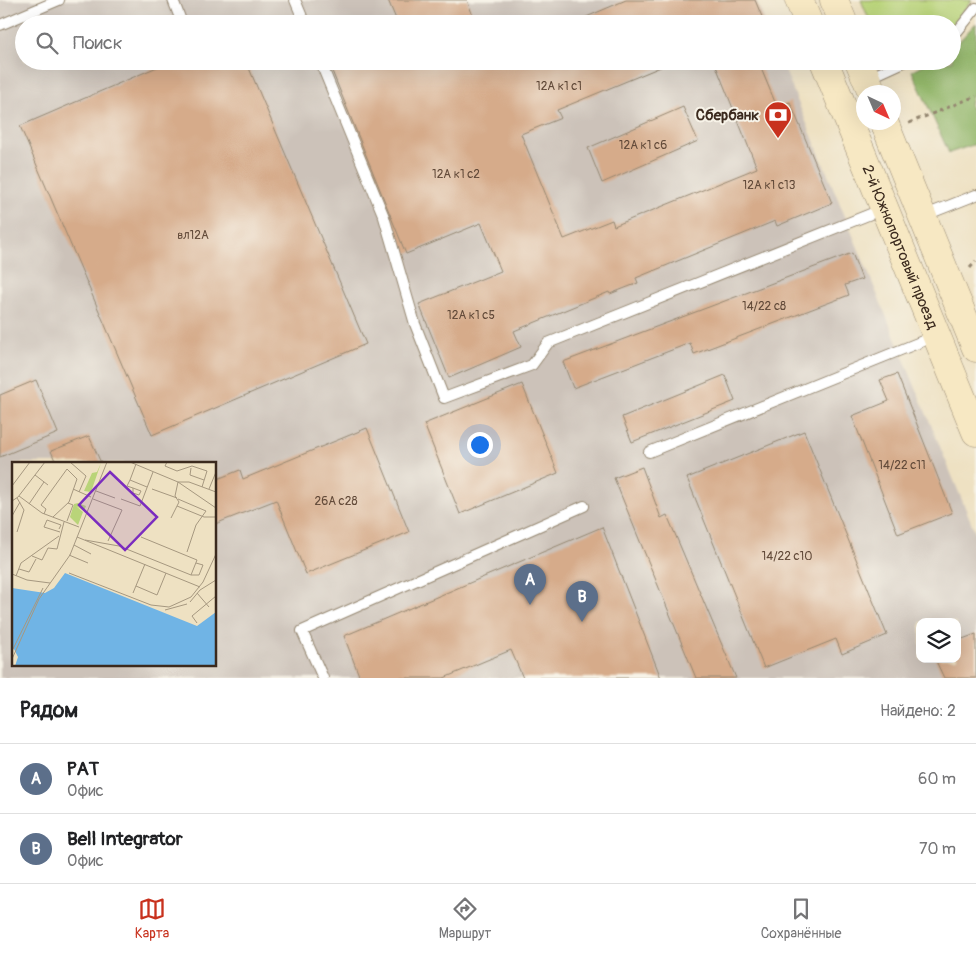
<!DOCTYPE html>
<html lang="ru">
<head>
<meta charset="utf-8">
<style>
  :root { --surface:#fff; --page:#f2f2f2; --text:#202124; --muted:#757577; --line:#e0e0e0; --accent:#c8321e }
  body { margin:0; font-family:Pangolin,sans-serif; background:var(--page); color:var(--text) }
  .controls { position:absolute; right:15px; bottom:15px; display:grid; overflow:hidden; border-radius:10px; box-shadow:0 5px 20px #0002 }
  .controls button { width:45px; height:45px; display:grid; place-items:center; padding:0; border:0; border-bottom:1px solid var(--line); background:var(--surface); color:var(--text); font:25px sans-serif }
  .compass { position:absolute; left:856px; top:85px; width:45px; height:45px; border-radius:50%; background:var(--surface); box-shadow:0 5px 20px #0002; rotate:136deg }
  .you { position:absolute; left:479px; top:444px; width:18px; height:18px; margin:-12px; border:4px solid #fff; border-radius:50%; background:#1a73e8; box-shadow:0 0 0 8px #1a73e833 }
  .badge { display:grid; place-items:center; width:32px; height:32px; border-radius:50%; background:var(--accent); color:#fff; font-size:16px; font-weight:700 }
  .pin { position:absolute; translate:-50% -41px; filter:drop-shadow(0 1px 2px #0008) }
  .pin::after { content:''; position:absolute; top:26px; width:18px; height:15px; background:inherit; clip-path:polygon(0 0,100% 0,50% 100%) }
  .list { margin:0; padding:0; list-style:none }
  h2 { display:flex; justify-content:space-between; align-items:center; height:65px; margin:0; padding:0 20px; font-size:21px }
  h2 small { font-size:16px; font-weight:400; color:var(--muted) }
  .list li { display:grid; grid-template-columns:32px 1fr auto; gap:15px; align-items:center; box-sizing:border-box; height:70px; padding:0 20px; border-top:1px solid var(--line) }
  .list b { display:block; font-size:19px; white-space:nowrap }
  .list p { margin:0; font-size:16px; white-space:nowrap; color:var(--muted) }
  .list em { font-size:16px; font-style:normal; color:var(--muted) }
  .icon { flex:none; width:28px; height:28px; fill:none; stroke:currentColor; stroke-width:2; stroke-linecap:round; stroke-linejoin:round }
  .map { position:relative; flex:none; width:976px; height:678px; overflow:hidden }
  .search { position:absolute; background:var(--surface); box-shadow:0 5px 20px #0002; left:15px; right:15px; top:15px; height:55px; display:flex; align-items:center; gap:12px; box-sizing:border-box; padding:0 18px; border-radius:28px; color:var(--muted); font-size:19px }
  .sheet { height:205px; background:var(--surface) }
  nav { display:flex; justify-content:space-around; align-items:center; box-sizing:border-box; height:70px; border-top:1px solid var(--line); background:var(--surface); font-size:14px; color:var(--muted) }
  nav a { display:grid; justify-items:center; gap:2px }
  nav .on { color:var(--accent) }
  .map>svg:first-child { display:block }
</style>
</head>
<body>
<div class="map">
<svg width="976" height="678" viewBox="0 0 976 678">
  <rect width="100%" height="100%" fill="#f7f3e8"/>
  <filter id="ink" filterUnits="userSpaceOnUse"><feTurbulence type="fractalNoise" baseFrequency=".02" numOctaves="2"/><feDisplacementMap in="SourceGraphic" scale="10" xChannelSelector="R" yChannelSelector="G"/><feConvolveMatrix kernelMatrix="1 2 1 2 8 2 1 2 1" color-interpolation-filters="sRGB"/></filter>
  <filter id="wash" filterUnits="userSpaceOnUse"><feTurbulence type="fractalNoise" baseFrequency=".0096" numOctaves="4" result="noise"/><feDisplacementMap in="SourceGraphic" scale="20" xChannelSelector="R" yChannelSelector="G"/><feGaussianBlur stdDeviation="1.12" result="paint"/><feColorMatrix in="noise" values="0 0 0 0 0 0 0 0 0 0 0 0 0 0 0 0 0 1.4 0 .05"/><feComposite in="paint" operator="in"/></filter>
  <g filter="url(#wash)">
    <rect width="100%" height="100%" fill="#eee1c2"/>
    <!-- industrial -->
    <path fill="#ccc2b9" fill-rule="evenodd" d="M0 0H756L766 24H24V61H781L976 534V678H0ZM14 463H215V664H14ZM920 622H957V659H920Z"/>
    <!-- green -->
    <polygon fill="#b9d479" stroke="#7a7f4c" points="861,0 972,0 952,25 871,24"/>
    <!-- forest -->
    <polygon fill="#92b669" stroke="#667044" points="976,23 976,84 970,105 976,125 976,144 949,153 912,71 930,61 952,61 952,49"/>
    <g id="blocks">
      <!-- building -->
      <g fill="#d6ab8a">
        <polygon points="388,0 467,0 476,24 398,24"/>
        <polygon points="626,0 755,0 765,24 570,24"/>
        <polygon points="171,61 246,61 366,344 152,435 20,126"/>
        <polygon points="328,61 675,61 557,110 561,118 521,134 564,239 612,220 614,226 757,168 714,61 758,61 777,107 790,102 832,203 777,226 775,221 636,278 638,283 610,294 609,292 514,331 521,347 449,378 419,304 501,271 481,223 406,254"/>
        <polygon points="683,107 698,141 602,183 588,148"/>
        <polygon points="852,253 862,279 845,285 849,295 694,354 690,343 573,388 563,362"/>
        <polygon points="897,374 952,513 898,534 852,416 889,401 880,380"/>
        <polygon points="725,375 735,401 632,442 622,417"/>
        <polygon points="36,380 58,433 0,457 0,395"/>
        <polygon points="522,384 558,473 460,514 424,424"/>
        <polygon points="367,428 409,532 306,574 276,500 215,524 215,480 240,470 243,479"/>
        <polygon points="804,431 887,635 842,654 836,639 764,668 687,478"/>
        <polygon points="89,436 101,463 56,463 51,451"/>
        <polygon points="642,467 661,518 667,515 736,678 696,678 614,478"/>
        <polygon points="602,527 661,678 523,678 511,650 444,678 360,678 344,636"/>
        <polygon points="976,634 976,678 944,678 935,659 957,659 957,641"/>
      </g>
    </g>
  </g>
  <g filter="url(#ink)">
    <use href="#blocks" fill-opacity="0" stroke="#948670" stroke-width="1"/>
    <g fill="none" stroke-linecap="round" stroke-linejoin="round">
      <!-- service casing -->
      <g stroke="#948670" stroke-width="12">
        <g id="service">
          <polyline points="173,0 180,18"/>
          <polyline points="295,0 305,24"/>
          <polyline points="0,25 59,0"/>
          <polyline points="952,38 976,8"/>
          <polyline points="320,61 384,217 415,324 444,398 532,365 548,343 883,209"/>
          <polyline points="869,78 906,61"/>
          <polyline points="923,216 976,195"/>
          <polyline points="649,452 935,336"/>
          <polyline points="323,678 302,631 584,506"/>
        </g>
      </g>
      <!-- secondary casing -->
      <g stroke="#948670" stroke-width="29">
        <g id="secondary">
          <polyline points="799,0 809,24"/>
          <polyline points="834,0 844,24"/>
          <path id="s1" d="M824 61 976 432"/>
          <polyline points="859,61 872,92"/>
          <polyline points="884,122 976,348"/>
        </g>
      </g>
      <!-- path -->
      <g stroke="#948670" stroke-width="3" stroke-dasharray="4 4" stroke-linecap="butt">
        <polyline points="909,123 976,96"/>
        <polyline points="970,268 976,261"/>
      </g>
      <!-- service -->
      <use href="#service" stroke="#fff" stroke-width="10"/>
      <!-- secondary -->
      <use href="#secondary" stroke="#f7e8c3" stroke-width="28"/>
    </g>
  </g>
  <!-- icons -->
  <defs>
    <g id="bank-pin" transform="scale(1.4375)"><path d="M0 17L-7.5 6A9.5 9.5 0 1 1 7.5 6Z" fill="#c8321e" stroke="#f7f3e8"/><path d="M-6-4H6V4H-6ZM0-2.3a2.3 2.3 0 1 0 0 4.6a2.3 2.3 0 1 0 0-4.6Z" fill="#fff"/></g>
  </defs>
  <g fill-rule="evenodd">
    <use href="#bank-pin" x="778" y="115"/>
  </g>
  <g text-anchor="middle" stroke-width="4" stroke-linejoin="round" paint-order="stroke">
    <!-- number labels -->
    <g font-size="12" fill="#624a39">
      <text x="559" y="90">12А к1 с1</text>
      <text x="643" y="149">12А к1 с6</text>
      <text x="456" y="178">12А к1 с2</text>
      <text x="769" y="189">12А к1 с13</text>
      <text x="193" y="239">вл12А</text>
      <text x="764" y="310">14/22 с8</text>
      <text x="471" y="319">12А к1 с5</text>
      <text x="902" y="469">14/22 с11</text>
      <text x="336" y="505">26А с28</text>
      <text x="787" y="560">14/22 с10</text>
    </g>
    <!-- poi labels -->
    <g font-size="15" font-weight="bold" fill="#3b2a1e" stroke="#f7f3e8" text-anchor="end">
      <text x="759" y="120">Сбербанк</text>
    </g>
    <!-- street labels -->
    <g font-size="15" fill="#3b2a1e" stroke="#f7f3e8">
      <text dy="5" stroke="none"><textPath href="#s1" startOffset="201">2-й Южнопортовый проезд</textPath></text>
    </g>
  </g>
  <!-- overview -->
  <g transform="translate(12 462)">
    <rect width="204" height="204" fill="#eee1c2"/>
    <path d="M89 1 79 30 72 29 80 11 85 10ZM66 41 74 44 72 49 64 44 71 50 66 63 58 55 62 42Z" fill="#b9d479"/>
    <path d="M53 111 185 164 204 150V204H3L6 195 0 183V126L33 131 42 126Z" fill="#70b4e5"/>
    <path fill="none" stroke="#a69880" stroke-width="1" d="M58 0 74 14 67 30M118 0 166 20 204 46M155 0 153 4 165 9 180 4 195 9 190 25M124 2 118 18 135 25M179 6 178 13 192 18M23 13 36 23M118 18 115 24 121 26 129 29 127 33 121 31V26M0 24 18 0M61 27 79 35M140 27 165 36M197 27 204 10M84 29 103 36M7 34 30 51 67 65M81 37 110 48 96 79M109 37 128 44 141 10M166 37 194 49 184 63 175 90M0 39 6 35 33 0M17 42 32 20M165 44 192 55H204M32 52 34 47 29 43 55 7 65 17 57 40 41 55M0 54 8 40M159 56 167 40 163 34 166 20H177L204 30M55 59 61 43 56 41M47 67 49 63 35 58 32 65 48 70M5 70 12 48 5 36M65 75 188 125M73 78 107 84 179 113 185 98 129 75M62 83 79 92M57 93 76 101M20 94 30 98 36 86 45 87 52 60M7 107 17 110 24 97M57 111 139 143 157 145 179 135 191 120 204 92M0 112 15 118 38 121M179 113H187L191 103 184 101M4 114 9 101 47 74M124 124 145 133 154 111M121 131 133 102M185 131 197 145M178 140 188 128 204 118M153 148 175 142M185 161 180 154 204 134M0 189 31 126M0 197 27 137 58 93 95 0"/>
    <path fill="#7b2cbf" fill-opacity="0.15" stroke="#7b2cbf" stroke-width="2.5" d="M98 10 145 55 113 88 67 43Z"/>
    <rect width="204" height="204" fill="none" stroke="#3b2a1e" stroke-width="2.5"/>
  </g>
</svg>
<div class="controls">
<button><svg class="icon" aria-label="layers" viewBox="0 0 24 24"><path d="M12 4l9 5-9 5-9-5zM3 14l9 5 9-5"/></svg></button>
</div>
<svg class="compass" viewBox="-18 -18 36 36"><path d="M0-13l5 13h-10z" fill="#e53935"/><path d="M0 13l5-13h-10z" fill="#757577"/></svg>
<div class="you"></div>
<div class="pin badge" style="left:530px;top:605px;background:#5c6f8a">A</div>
<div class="pin badge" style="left:582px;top:622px;background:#5c6f8a">B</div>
<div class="search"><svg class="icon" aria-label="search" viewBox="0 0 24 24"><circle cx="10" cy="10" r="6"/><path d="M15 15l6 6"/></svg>Поиск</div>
</div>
<section class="sheet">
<h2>Рядом<small>Найдено: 2</small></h2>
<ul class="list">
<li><span class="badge" style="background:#5c6f8a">A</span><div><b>РАТ</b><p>Офис</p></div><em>60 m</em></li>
<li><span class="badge" style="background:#5c6f8a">B</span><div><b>Bell Integrator</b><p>Офис</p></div><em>70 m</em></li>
</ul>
</section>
<nav>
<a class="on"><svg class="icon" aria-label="map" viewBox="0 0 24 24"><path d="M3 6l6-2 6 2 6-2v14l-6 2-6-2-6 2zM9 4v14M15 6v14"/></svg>Карта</a>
<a><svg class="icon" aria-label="directions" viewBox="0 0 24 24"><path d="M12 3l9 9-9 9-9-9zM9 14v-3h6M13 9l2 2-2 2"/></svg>Маршрут</a>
<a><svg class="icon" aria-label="saved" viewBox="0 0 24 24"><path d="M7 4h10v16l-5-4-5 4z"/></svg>Сохранённые</a>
</nav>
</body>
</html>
